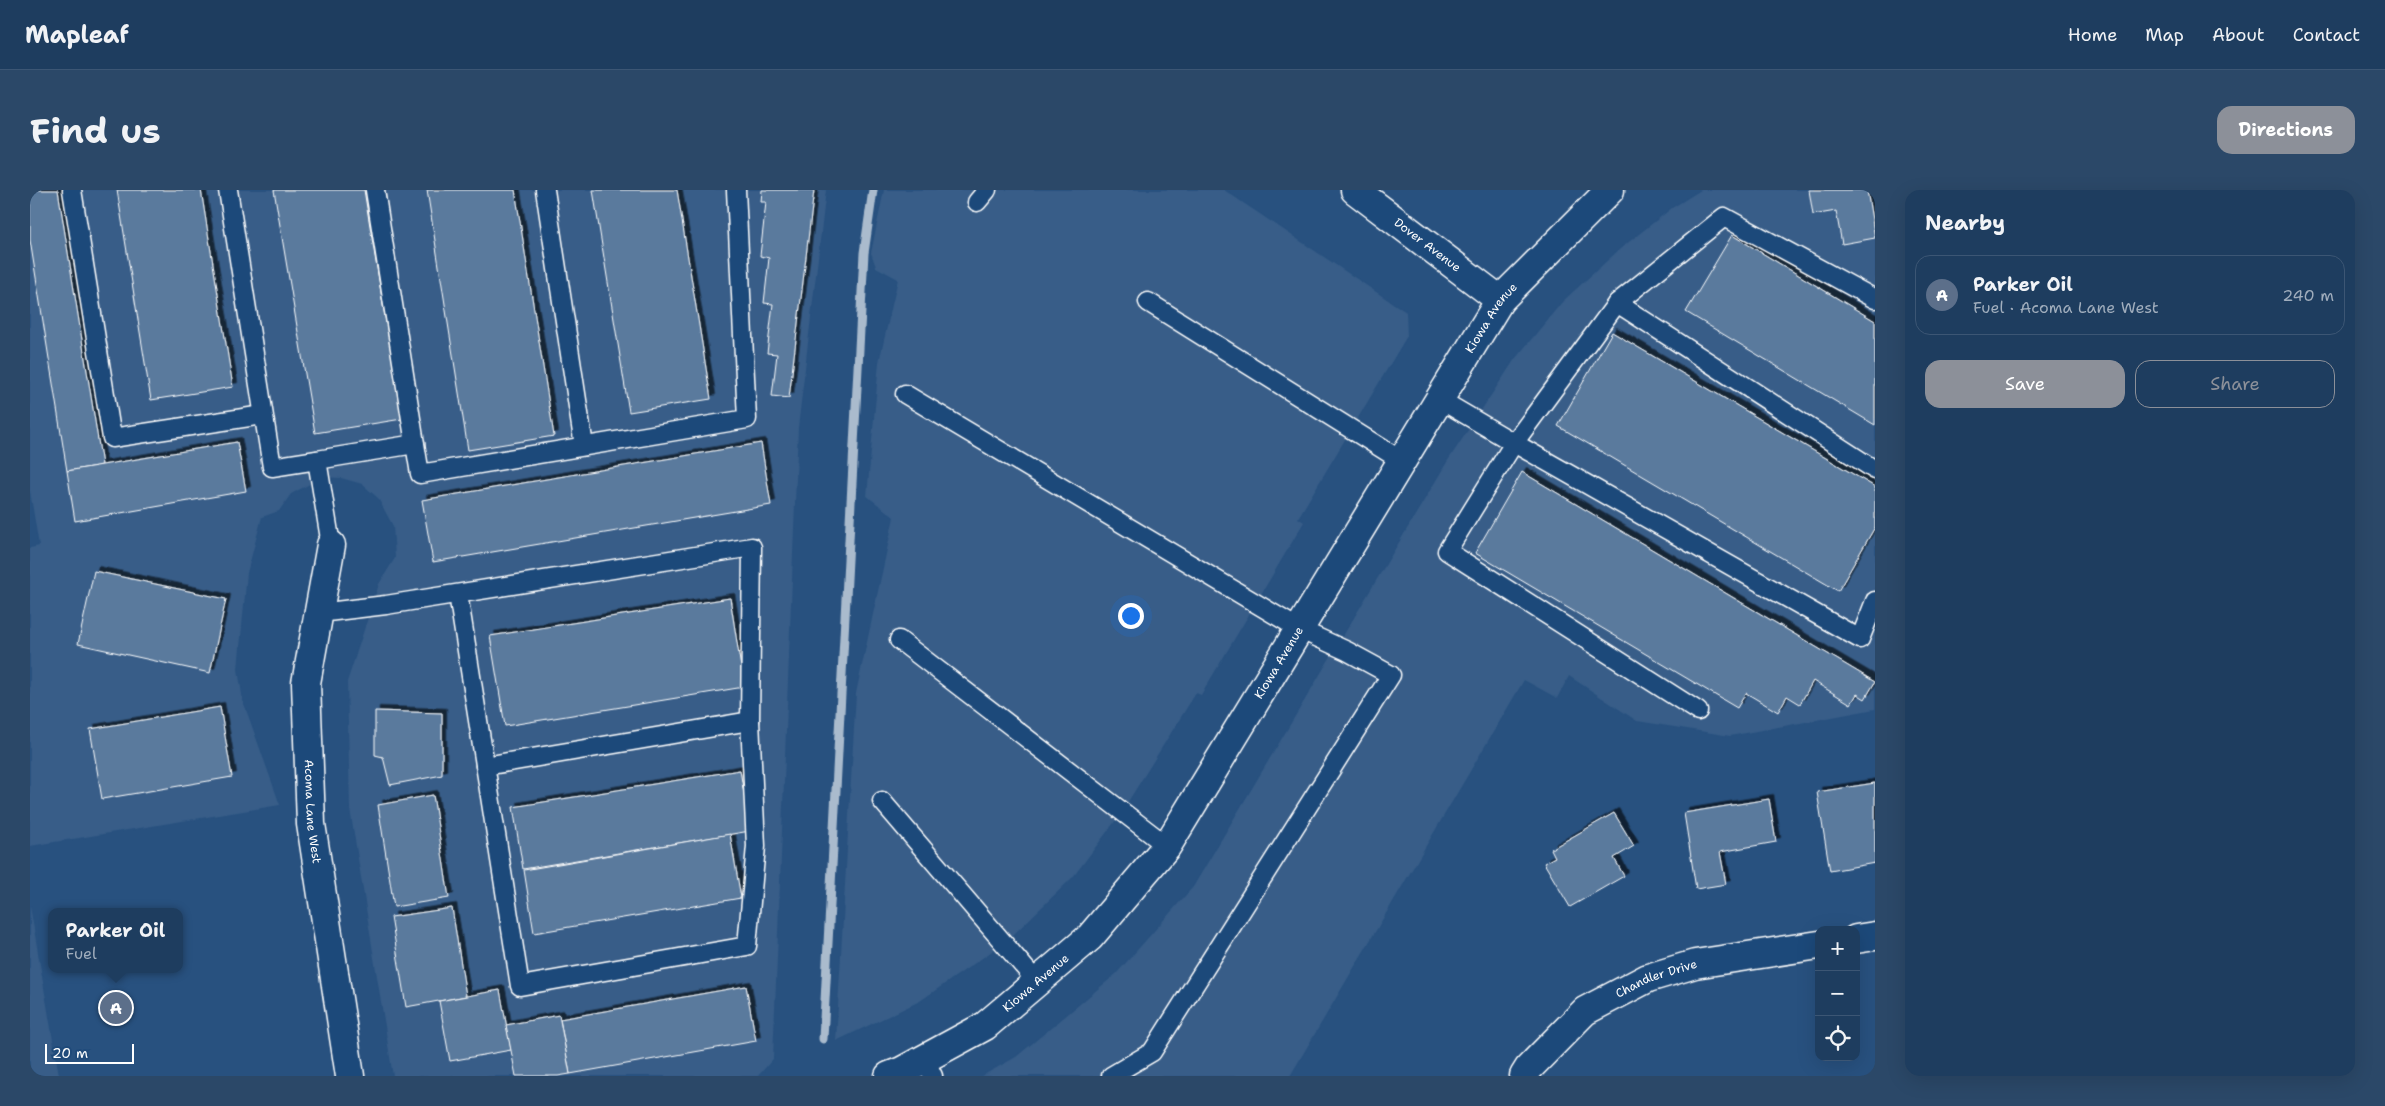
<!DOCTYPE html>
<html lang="en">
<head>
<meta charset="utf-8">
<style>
  :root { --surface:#1e3d5f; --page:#2b4868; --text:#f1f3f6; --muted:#a1aebd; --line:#3c5674; --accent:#8c9099 }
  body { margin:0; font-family:"Shantell Sans",sans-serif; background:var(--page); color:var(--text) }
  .controls { position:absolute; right:15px; bottom:15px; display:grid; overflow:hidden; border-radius:10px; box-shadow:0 5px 20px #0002 }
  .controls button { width:45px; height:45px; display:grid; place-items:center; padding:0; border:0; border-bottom:1px solid var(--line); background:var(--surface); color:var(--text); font:25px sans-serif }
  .scale { position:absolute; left:15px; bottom:12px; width:89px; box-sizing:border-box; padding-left:5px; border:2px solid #fff; border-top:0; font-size:14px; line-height:18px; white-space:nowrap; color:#fff; -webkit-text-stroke:4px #1f4a7a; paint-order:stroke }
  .you { position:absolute; left:1100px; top:425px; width:18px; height:18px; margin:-12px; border:4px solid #fff; border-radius:50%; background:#1a73e8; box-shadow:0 0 0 8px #1a73e833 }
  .badge { display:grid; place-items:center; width:32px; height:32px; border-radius:50%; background:var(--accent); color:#fff; font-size:16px; font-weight:700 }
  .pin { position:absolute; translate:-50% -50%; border:2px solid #fff; box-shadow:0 1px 5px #0006 }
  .popup { position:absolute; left:18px; top:718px; width:135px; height:65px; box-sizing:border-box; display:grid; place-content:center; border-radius:10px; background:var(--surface); filter:drop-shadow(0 1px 4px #0005); font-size:16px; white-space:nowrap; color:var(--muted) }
  .popup b { font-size:19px; color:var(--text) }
  .popup::after { content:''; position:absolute; left:50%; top:100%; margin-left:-10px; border:10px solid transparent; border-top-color:var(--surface) }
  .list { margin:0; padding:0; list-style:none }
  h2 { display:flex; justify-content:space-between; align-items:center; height:65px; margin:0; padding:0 20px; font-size:21px }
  h2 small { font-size:16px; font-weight:400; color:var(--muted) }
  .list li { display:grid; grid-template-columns:32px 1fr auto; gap:15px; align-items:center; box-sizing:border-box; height:80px; margin:0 10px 10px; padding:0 10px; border:1px solid var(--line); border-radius:15px }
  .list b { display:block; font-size:19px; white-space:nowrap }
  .list p { margin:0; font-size:16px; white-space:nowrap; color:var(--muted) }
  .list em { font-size:16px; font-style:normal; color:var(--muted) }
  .actions { display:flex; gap:10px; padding:15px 20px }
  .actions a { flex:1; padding:11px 0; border:1px solid var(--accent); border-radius:15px; text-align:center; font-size:18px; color:var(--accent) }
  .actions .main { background:var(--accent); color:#fff }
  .icon { flex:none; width:28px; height:28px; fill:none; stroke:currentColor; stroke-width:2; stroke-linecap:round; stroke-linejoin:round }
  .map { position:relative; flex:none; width:1845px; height:886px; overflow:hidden; border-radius:15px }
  header { display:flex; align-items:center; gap:30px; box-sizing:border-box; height:70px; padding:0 25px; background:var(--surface); border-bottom:1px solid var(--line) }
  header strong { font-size:24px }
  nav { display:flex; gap:28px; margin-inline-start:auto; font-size:18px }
  .intro { display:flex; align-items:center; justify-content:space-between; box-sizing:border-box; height:120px; padding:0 30px }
  h1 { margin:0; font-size:35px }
  .button { padding:12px 22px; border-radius:15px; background:var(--accent); color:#fff; font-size:18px; font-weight:700 }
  main { display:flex; gap:30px; padding:0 30px }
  aside { flex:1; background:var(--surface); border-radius:15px; box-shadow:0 5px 20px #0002 }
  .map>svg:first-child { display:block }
</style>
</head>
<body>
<header>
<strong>Mapleaf</strong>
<nav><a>Home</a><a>Map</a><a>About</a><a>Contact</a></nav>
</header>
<div class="intro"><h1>Find us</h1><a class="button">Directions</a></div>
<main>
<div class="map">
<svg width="1845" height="886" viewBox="0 0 1845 886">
  <defs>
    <filter id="shadow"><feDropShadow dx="4.5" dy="-4.5" stdDeviation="0" flood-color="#0009"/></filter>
  </defs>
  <rect width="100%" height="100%" fill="#28517f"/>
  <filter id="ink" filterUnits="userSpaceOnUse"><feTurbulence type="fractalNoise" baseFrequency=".02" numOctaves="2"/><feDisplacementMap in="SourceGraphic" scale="10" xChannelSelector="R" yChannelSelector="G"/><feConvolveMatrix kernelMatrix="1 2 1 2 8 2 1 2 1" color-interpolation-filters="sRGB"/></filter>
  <g filter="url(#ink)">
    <!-- built -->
    <g fill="#375d88">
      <polygon points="0,0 796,0 768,238 743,869 728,886 363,886 320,619 317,492 349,394 365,368 363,336 348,308 332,294 311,288 293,287 261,304 249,321 232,327 217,383 208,479 213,511 250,615 0,656 0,358 9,356 0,301"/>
      <polygon points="854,0 1194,0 1376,122 1377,146 1268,328 1274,332 1171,505 1166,503 1089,626 1043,687 984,744 958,764 890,811 806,851 826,503 864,327 837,306 849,172 868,89 846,77 841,63"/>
      <polygon points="1671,0 1845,0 1845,519 1700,546 1607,531 1539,486 1527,508 1494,490 1260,886 952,886 986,867 1086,784 1163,697 1417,272 1485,169 1533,111 1590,59 1642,18"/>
      <polygon points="0,716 29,885 24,886 0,886"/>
    </g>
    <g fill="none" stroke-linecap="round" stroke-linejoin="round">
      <!-- stream -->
      <polyline stroke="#aabbcd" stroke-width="9" points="793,849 834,63 843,0"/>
    </g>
    <!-- building -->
    <g fill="#5a7a9d" stroke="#fff" filter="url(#shadow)">
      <polygon points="0,0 28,0 72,275 37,281 0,50"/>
      <polygon points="87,0 171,0 203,197 121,210"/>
      <polygon points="244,0 334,0 372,229 285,243"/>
      <polygon points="397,0 485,0 524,246 438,260"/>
      <polygon points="563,0 647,0 681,209 599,222"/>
      <polygon points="732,0 784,0 759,208 742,206 747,164 737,163 743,114 734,113 739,68 730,66 736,12 731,12"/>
      <polygon points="1779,0 1837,0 1845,48 1812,54 1806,21 1783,25"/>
      <polygon points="1702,45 1845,131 1845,235 1656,122"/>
      <polygon points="1582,142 1845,297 1845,337 1808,401 1528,236"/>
      <polygon points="207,252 216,301 45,331 37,281"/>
      <polygon points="731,253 741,315 403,372 392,310"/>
      <polygon points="1492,282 1845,492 1835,509 1827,504 1821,514 1783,491 1770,514 1757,506 1748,522 1716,503 1707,518 1445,363"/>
      <polygon points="64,381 196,409 180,483 48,454"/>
      <polygon points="700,408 714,497 475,536 460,446"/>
      <polygon points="190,517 202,587 72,609 60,539"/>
      <polygon points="345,521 412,523 412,585 360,595 353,567 345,565"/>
      <polygon points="710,580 720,641 493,679 483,617"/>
      <polygon points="1845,593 1845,673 1800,681 1787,602"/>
      <polygon points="403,605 419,708 364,717 348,615"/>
      <polygon points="1739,609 1746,652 1690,662 1696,694 1666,699 1654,623"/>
      <polygon points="1584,623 1604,656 1584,668 1594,686 1540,717 1514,673 1525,667 1521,659"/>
      <polygon points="700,644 711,708 504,743 494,680"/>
      <polygon points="422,718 436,806 376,817 361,727"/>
      <polygon points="716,796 726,851 540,884 530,829"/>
      <polygon points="470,800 481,860 420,871 409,811"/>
      <polygon points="529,825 540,884 528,886 486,886 476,835"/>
    </g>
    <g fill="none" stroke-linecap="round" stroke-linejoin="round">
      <!-- service casing -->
      <g stroke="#fff" stroke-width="21">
        <g id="service">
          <polyline points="42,0 82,248 233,225"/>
          <polyline points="198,0 242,277 287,270 301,355"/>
          <polyline points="345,0 385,254"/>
          <polyline points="515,0 554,256"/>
          <polyline points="947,12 957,0"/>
          <polyline points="1118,112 1372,271"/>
          <polyline points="1587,113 1694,27 1845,109"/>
          <polyline points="875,204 1269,439 1317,461 1361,485 1122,862 1081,886"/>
          <polyline points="1409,209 1484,253 1417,361 1668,521"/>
          <polyline points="287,270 385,254 390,284 717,229 706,0"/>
          <polyline points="1845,280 1587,113 1484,253 1830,449 1845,411"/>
          <polyline points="289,423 356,415 722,357 720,531 726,656 717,756 490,796 428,404"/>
          <polyline points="869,450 1137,656"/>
          <polyline points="455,576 720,531"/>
          <polyline points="852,611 1007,792"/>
          <polyline points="895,869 903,886"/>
        </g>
      </g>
      <!-- minor casing -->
      <g stroke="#fff" stroke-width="31">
        <g id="minor">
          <path id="s1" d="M1325 0 1470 110"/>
          <path id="s2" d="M301 355 276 493 281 634 320 886"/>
          <polyline points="1826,749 1845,746"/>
          <path id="s3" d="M1494 886 1499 878 1555 821 1618 788 1665 774 1789 755"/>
        </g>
      </g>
      <!-- tertiary casing -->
      <g stroke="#fff" stroke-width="31">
        <g id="tertiary">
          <path id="s4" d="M859 886 872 881 955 836 1007 792 1060 747 1137 656 1470 110 1580 0"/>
        </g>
      </g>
      <!-- service -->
      <use href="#service" stroke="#1f4a7a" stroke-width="18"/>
      <!-- minor -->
      <use href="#minor" stroke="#1f4a7a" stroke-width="28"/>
      <!-- tertiary -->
      <use href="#tertiary" stroke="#1f4a7a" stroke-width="28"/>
    </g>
  </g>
  <g text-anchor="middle" stroke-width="4" stroke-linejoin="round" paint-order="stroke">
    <!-- street labels -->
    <g font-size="12" fill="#fff" stroke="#1f4a7a">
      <text dy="4" stroke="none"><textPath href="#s1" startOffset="91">Dover Avenue</textPath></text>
      <text dy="4" stroke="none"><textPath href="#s4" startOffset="985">Kiowa Avenue</textPath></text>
      <text dy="4" stroke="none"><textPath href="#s4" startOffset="580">Kiowa Avenue</textPath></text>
      <text dy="4" stroke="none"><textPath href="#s2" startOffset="269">Acoma Lane West</textPath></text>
      <text dy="4" stroke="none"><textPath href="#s3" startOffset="168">Chandler Drive</textPath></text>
      <text dy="4" stroke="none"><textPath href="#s4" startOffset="175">Kiowa Avenue</textPath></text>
    </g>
  </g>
</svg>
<div class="controls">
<button>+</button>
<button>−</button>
<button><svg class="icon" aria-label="locate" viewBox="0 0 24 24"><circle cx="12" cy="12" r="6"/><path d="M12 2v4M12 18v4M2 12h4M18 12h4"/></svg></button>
</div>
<div class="scale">20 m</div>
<div class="you"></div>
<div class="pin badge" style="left:86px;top:818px;background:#5c6f8a">A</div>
<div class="popup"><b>Parker Oil</b>Fuel</div>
</div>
<aside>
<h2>Nearby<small></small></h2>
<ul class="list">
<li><span class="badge" style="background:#5c6f8a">A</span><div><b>Parker Oil</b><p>Fuel · Acoma Lane West</p></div><em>240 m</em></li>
</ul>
<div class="actions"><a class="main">Save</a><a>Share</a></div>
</aside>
</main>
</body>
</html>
